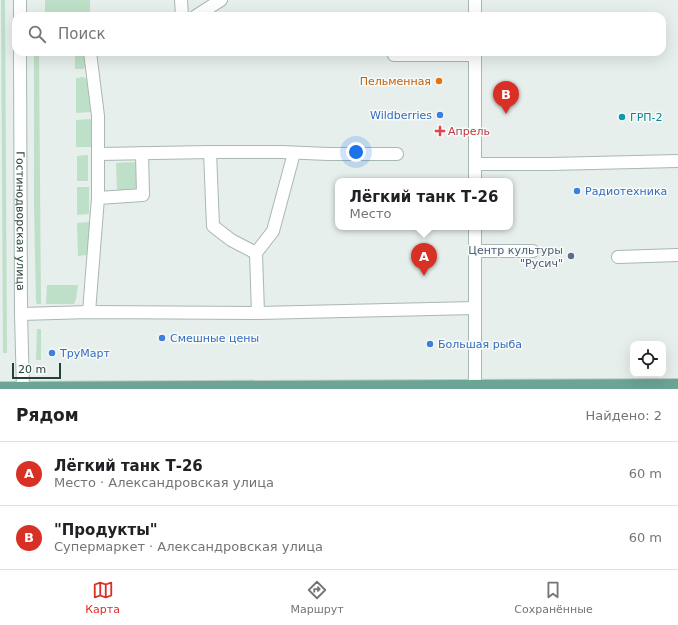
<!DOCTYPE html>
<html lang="ru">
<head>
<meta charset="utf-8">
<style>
  :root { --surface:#fff; --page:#f6f6f6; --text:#202124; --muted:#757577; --line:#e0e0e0; --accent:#d93025 }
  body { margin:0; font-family:"DejaVu Sans",sans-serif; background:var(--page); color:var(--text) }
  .controls { position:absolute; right:12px; bottom:12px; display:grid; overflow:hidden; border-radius:8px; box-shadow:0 4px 16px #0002 }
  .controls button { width:36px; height:36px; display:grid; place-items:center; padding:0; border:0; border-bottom:1px solid var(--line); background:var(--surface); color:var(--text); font:20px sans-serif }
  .scale { position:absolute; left:12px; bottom:10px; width:49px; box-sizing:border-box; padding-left:4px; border:2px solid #24423a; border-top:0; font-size:11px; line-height:14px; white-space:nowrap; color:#24423a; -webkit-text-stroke:3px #f7fbf9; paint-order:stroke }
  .you { position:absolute; left:356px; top:152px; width:14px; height:14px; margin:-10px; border:3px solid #fff; border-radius:50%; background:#1a73e8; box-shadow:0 0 0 6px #1a73e833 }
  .badge { display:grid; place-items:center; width:26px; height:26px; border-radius:50%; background:var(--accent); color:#fff; font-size:13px; font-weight:700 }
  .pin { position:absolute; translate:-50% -33px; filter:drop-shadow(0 1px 2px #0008) }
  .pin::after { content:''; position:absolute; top:21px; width:14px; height:12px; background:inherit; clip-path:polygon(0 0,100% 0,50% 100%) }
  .popup { position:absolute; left:335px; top:178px; width:178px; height:52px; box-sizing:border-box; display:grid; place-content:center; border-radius:8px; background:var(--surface); filter:drop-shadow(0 1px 3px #0005); font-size:13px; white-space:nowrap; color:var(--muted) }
  .popup b { font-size:15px; color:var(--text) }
  .popup::after { content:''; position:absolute; left:50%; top:100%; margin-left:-8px; border:8px solid transparent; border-top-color:var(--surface) }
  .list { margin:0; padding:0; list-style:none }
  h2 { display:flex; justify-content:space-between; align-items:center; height:52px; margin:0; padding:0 16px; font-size:17px }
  h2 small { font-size:13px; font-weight:400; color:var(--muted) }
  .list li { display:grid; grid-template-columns:26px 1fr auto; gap:12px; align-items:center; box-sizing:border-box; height:64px; padding:0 16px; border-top:1px solid var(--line) }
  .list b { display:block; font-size:15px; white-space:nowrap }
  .list p { margin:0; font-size:13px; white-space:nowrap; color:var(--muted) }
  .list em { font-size:13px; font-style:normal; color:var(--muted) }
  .icon { flex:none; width:22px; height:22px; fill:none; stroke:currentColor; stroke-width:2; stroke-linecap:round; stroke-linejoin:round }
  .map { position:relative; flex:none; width:678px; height:389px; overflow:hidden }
  .search { position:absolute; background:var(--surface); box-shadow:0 4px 16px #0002; left:12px; right:12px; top:12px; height:44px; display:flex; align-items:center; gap:10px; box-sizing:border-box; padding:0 14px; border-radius:12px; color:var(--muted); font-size:15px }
  .sheet { height:180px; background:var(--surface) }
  nav { display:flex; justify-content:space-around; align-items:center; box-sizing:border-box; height:56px; border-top:1px solid var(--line); background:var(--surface); font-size:11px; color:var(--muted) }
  nav a { display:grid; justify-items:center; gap:2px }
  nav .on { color:var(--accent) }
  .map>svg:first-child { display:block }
</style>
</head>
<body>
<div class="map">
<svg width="678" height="389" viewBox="0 0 678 389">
  <rect width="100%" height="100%" fill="#e6efeb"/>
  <!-- green -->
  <g fill="#bfe0c8">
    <polygon points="1,0 5,0 7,353 3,353"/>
    <rect x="45" y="0" width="45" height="13"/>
    <polygon points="34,52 39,52 41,304 37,304 36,300 34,207"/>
    <polygon points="75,52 84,52 85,67 83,69 75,69"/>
    <polygon points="83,77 87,79 91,112 76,113 76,78"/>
    <polygon points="90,119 92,121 91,147 76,147 76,120"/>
    <polygon points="88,155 88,181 77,181 77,156"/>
    <polygon points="136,162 136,190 117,190 116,163"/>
    <polygon points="77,187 89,187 89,214 77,215"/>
    <polygon points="89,222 89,255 78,256 77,223"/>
    <polygon points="47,285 78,285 76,299 74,304 46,304"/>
    <polygon points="37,329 41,329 41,360 36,360"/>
  </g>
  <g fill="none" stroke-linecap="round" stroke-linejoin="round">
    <!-- minor casing -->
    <g stroke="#a8b8b2" stroke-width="14">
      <g id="minor">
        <polyline points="20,0 20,16"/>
        <polyline points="181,0 182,16"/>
        <polyline points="475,0 475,16"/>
        <polyline points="196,16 221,0"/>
        <path id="s1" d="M20 52 21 314 23 389"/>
        <polyline points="475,52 475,181"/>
        <polyline points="394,55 475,55"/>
        <polyline points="210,152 213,226 231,240 256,253"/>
        <polyline points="99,154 210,152 282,152 328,154 397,154"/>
        <polyline points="475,164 550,164 678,161"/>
        <polyline points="98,198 143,195 142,153"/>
        <polyline points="476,251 533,251"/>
        <polyline points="618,257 678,255"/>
        <polyline points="89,312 98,198 98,116 90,52"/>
        <polyline points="258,313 256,253 273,231 294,153"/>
        <polyline points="21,314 89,312 258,313 475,308"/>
        <polyline points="475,389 475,227"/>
      </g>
    </g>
    <!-- major casing -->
    <g stroke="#c2cac8" stroke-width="14">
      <polyline id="major" points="0,388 678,385"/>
    </g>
    <!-- minor -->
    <use href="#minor" stroke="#fff" stroke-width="12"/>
    <!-- major -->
    <use href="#major" stroke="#6aa596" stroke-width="12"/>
  </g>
  <!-- markers -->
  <circle fill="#e8710a" stroke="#f7fbf9" stroke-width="1.5" cx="439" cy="81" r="4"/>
  <g fill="#3f7fe0" stroke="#f7fbf9" stroke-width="1.5">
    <circle cx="440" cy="115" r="4"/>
    <circle cx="577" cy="191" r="4"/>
    <circle cx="162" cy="338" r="4"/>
    <circle cx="430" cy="344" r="4"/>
    <circle cx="52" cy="353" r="4"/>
  </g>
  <circle fill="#0f9aa8" stroke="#f7fbf9" stroke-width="1.5" cx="622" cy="117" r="4"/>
  <path fill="#e0444e" stroke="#f7fbf9" stroke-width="1.5" d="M438 125h4v4h4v4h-4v4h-4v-4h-4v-4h4z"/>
  <circle fill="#5c6f8a" stroke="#f7fbf9" stroke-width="1.5" cx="571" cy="256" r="4"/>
  <g text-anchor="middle" stroke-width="3" stroke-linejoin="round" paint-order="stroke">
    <!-- food labels -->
    <g font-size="11" fill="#c56008" stroke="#f7fbf9" text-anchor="end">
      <text x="431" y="85">Пельменная</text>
    </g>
    <!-- shop labels -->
    <g font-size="11" fill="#366cbe" stroke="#f7fbf9" text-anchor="start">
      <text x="432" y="119" text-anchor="end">Wildberries</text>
      <text x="585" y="195">Радиотехника</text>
      <text x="170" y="342">Смешные цены</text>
      <text x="438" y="348">Большая рыба</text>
      <text x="60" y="357">ТруМарт</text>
    </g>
    <!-- culture labels -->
    <g font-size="11" fill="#0d838f" stroke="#f7fbf9" text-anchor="start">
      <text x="630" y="121">ГРП-2</text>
    </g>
    <!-- health labels -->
    <g font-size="11" fill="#be3a42" stroke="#f7fbf9" text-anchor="start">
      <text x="448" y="135">Апрель</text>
    </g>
    <!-- street labels -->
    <g font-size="11" fill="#24423a" stroke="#f7fbf9">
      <text dy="4" stroke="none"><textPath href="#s1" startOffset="169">Гостинодворская улица</textPath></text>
    </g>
    <!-- service labels -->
    <g font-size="11" fill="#4e5e75" stroke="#f7fbf9" text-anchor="end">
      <text x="563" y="254">Центр культуры<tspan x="563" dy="13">"Русич"</tspan></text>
    </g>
  </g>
</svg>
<div class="controls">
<button><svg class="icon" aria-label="locate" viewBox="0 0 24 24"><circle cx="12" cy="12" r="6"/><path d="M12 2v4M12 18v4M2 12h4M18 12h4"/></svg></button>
</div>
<div class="scale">20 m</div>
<div class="you"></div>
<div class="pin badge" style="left:424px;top:276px">A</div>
<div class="popup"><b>Лёгкий танк Т-26</b>Место</div>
<div class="pin badge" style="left:506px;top:114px">B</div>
<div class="search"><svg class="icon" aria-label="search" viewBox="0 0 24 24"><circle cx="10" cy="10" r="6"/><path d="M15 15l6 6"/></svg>Поиск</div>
</div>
<section class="sheet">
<h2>Рядом<small>Найдено: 2</small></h2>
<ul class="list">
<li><span class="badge">A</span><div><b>Лёгкий танк Т-26</b><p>Место · Александровская улица</p></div><em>60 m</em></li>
<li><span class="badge">B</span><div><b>&quot;Продукты&quot;</b><p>Супермаркет · Александровская улица</p></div><em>60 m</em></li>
</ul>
</section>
<nav>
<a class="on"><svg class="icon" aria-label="map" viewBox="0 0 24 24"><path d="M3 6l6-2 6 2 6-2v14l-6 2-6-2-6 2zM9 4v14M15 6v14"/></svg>Карта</a>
<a><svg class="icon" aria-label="directions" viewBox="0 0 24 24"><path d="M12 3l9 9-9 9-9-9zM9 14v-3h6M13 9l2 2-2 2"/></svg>Маршрут</a>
<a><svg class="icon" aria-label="saved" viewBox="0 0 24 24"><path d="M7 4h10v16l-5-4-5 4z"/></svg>Сохранённые</a>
</nav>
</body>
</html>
